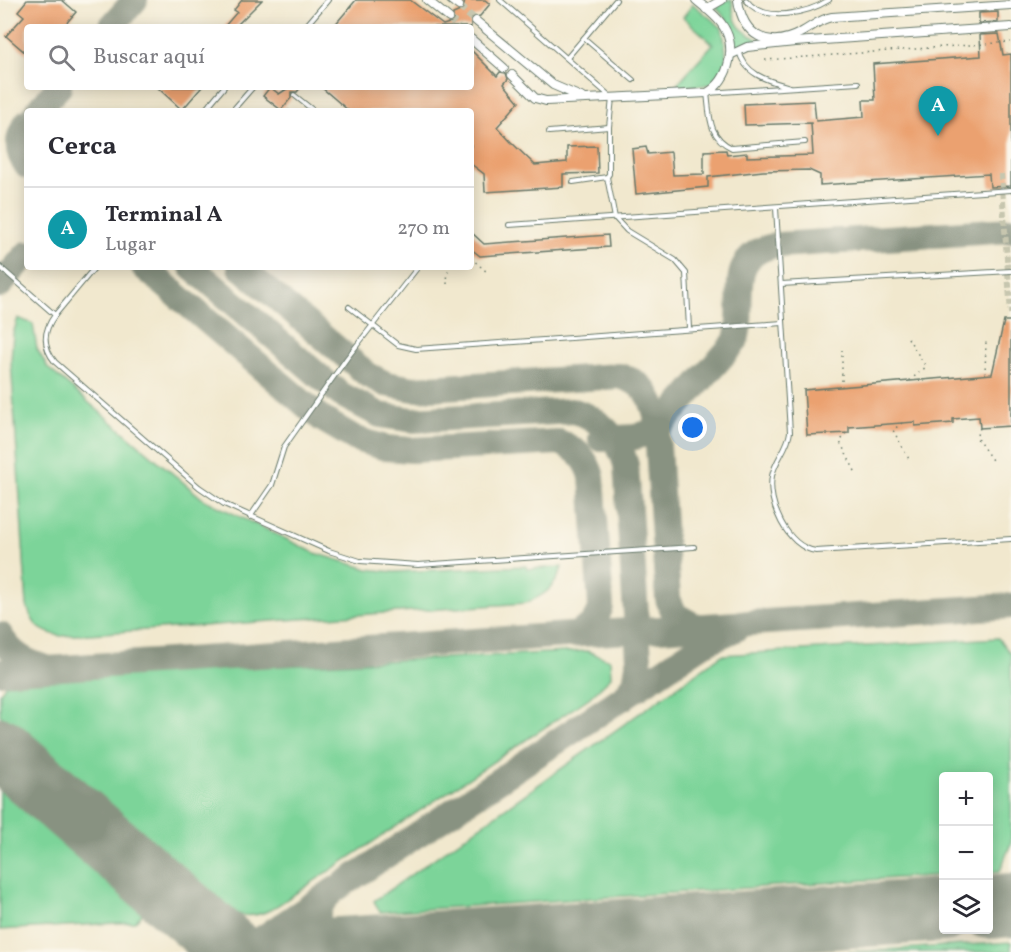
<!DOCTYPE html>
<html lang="es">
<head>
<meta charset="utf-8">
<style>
  :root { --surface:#fff; --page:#f7f7f7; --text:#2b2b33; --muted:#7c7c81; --line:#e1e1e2; --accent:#1a73e8 }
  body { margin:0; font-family:Vollkorn,serif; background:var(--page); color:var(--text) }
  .controls { position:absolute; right:18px; bottom:18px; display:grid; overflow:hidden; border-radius:6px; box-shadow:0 3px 15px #0003 }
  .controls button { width:54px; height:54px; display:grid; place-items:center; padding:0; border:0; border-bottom:2px solid var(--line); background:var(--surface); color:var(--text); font:30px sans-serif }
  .you { position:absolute; left:693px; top:428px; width:21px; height:21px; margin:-15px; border:4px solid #fff; border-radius:50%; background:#1a73e8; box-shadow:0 0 0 9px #1a73e833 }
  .badge { display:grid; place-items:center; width:39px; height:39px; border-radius:50%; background:var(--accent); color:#fff; font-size:20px; font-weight:700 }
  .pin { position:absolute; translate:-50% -50px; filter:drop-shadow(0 2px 3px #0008) }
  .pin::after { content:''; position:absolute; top:32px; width:21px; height:18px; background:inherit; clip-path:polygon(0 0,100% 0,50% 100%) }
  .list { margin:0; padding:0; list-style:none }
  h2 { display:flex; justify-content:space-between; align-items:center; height:78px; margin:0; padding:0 24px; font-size:26px }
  h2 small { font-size:20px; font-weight:400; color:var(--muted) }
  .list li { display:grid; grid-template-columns:39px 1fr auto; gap:18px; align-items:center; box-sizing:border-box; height:84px; padding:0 24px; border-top:2px solid var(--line) }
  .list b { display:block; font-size:22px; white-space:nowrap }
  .list p { margin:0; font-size:20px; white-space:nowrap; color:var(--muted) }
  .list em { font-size:20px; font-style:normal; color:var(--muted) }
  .icon { flex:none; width:33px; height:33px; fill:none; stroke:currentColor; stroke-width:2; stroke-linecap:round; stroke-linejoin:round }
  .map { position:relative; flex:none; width:1011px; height:952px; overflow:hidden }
  .search { position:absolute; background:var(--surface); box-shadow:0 3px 15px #0003; left:24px; top:24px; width:450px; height:66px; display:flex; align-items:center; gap:15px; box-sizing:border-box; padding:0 21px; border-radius:6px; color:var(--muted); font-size:22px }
  .panel { position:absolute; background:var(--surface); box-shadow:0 3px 15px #0003; left:24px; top:108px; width:450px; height:162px; border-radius:6px }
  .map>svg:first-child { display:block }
</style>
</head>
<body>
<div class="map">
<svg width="1011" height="952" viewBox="0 0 1011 952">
  <rect width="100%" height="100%" fill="#fbf7ec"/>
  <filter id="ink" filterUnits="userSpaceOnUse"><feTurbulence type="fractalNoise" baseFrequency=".0167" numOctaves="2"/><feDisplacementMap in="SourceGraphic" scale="12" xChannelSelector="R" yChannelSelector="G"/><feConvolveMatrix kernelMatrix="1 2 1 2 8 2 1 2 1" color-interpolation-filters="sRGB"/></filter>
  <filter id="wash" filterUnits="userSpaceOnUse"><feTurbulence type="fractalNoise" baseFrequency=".008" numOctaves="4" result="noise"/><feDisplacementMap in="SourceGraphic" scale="24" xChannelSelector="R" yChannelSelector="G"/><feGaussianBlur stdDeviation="1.35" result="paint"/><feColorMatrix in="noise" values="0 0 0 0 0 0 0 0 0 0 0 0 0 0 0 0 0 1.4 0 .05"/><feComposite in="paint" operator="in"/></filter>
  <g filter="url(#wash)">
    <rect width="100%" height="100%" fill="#f1e8ce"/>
    <!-- green -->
    <g fill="#7cd499" stroke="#4e8866" stroke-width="1.5">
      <path d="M725 0H732C734 29 741 30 764 43L732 47 731 25 716 7Z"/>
      <path d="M693 4 722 28C725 42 731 68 718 80 710 87 691 86 681 87L677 84 713 44 683 17Z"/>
      <path d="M18 318 33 324 37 349 48 368 203 499 315 553 368 569 394 572 526 566 527 569 562 567C556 587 545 595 526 603L61 636C40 632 33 626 27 606L11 361 13 334Z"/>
      <polygon points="998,638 1011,654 1011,843 1000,871 989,872 988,776 944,776 943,875 380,912 374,901 722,655"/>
      <path d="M587 651 610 660 611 677 589 698 272 909C249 921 233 915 212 902L0 715V693L6 684 35 678Z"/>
      <polygon points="0,781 125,888 147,910 134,922 0,930"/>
      <polygon points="1011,942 1011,952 848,952"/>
    </g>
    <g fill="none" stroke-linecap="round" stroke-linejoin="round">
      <!-- taxiway -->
      <g stroke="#889281" stroke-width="26">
        <polyline points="111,27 135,0"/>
        <polyline points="37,111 59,87"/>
        <path d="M27 122C17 137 15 151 27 166"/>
        <path d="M144 267 322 419 356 439 386 448 412 450 559 442C577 449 587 459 592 477L601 606 594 623 579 633"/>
        <path d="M192 267 340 394 380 415 413 420 574 411C601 419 619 438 626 465L639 659 635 683 623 698"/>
        <path d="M240 267 368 375 386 384 414 389 619 376C641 381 652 395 656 416L668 599 675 615 695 626"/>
        <polyline points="0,285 27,254"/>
        <path d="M601 439 635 437 657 430 735 342C749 305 720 254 778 245L1011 230"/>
        <path d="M0 635C11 653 24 662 44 667"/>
        <polyline points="0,672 1011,606"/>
        <path d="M333 891C294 926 338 944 370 947"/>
        <polyline points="1009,905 1011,904"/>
        <polyline points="234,952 261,939 703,644 736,629"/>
      </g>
      <!-- runway -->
      <g stroke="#889281" stroke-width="64">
        <polyline points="0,749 234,952"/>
        <polyline points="988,907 1011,905"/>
        <polyline points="293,952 944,910"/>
      </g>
    </g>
    <g id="blocks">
      <!-- building -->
      <g fill="#eba170">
        <polygon points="27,0 62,0 76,12 63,27 27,27 27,54 6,36 24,16 18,11"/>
        <polygon points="242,0 262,0 235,27 224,27 237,12 234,10"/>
        <polygon points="356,0 410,0 443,25 453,22 453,14 463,10 465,0 485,0 490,4 480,16 471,18 471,27 333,27"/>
        <polygon points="998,12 998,22 979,23 979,13"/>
        <polygon points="999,34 1003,55 1011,54 1011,186 990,187 989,174 820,185 820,175 809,170 763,171 708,177 708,187 636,194 632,149 646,147 648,154 671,152 673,175 704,174 704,151 726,150 727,155 747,153 747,157 813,155 811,123 745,125 744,104 814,101 816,121 864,117 863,100 875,100 873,64 981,56 980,35"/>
        <polygon points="471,50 497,76 500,72 506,73 508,79 504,84 519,102 497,127 511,142 535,165 567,162 567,147 597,146 598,173 563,174 563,187 485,192 484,174 471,164 471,111 349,111 321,87 471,87"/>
        <polygon points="157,87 202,87 182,110"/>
        <polygon points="270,87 279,94 290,87 301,87 297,92 291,92 291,98 281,110 263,96"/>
        <polygon points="471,232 484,244 608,235 609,247 480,256 471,249"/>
        <polygon points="1004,321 1011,321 1011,426 980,428 979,417 953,419 953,423 915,426 915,422 849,427 849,433 807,435 804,390 992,374"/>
      </g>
    </g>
  </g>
  <g filter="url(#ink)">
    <use href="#blocks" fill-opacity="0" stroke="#68796a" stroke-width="1.5"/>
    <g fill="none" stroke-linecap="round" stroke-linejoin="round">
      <!-- pedestrian-tunnel -->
      <polyline stroke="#c7c6af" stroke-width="6" stroke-dasharray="6 3" stroke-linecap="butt" points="1001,174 1011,314"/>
      <!-- minor-tunnel -->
      <g stroke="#c7c6af" stroke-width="8" stroke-dasharray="8 4" stroke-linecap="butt">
        <polyline points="459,6 476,21"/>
        <polyline points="449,18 458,27"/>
      </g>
      <!-- service casing -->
      <g stroke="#68796a" stroke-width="6">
        <g id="service">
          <polyline points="500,0 612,98 609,127 609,174 607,177 573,182"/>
          <path d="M746 0C764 24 808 13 829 0"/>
          <polyline points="305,27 328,0"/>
          <polyline points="584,38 633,80"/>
          <path d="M739 50C744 75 769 81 790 87"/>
          <polyline points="567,58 616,0"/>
          <polyline points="285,87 286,87"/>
          <polyline points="294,95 314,111"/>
          <polyline points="204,111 224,87"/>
          <polyline points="232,111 253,87"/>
          <polyline points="549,132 609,127"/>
          <path d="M805 142 732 148C708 137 710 116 707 93L858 83"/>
          <polyline points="607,177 615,218 627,231 675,260 686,273 689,328"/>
          <path d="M776 208 790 432C788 448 775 460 772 476 767 503 787 547 816 551L1011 539"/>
          <polyline points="509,225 1011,190"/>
          <path d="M0 267 55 315C43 331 42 346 55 362L199 487 224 504 329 551 360 561 418 565 694 547"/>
          <polyline points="781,284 1011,271"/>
          <polyline points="349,307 398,345 416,349 783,323"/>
          <polyline points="55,315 95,267"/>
          <polyline points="250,517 272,485 284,447 347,358 418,267"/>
        </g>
      </g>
      <!-- minor casing -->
      <g stroke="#68796a" stroke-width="10">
        <g id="minor">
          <polyline points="427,0 449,18"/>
          <polyline points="451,0 459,6"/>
          <path d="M738 0C743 37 769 50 802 32 813 26 820 19 832 17L1011 5"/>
          <polyline points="706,9 722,0"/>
          <polyline points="476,21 553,85 581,97"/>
          <polyline points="471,39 504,68"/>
          <polyline points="730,55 747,47 795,42 1011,27"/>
          <path d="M512 75 535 98 546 101 707 93C730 80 738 45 721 23 714 14 704 7 696 0"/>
        </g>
      </g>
      <!-- path -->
      <g stroke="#68796a" stroke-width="1.5" stroke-dasharray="1.5 4.5" stroke-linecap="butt">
        <polyline points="765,60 1011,42"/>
        <polyline points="286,104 289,111"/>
        <polyline points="276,111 279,108"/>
        <polyline points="471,258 488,273"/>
        <polyline points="447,284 448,267"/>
        <polyline points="908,338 926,367 909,381"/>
        <polyline points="985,374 986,341"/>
        <polyline points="842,387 842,350"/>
        <polyline points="902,423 893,430 910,461"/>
        <polyline points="980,428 976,437 994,463"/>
        <polyline points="846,433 840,442 856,473"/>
      </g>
      <!-- service -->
      <use href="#service" stroke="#fff" stroke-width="4"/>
      <!-- minor -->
      <use href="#minor" stroke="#fff" stroke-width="8"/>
    </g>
  </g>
</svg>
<div class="controls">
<button>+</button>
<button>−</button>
<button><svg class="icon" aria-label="layers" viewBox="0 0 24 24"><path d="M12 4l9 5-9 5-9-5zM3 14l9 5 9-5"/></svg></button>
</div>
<div class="you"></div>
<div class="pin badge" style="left:938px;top:136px;background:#0f9aa8">A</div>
<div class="search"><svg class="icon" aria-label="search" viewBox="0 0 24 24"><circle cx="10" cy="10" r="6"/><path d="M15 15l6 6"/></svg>Buscar aquí</div>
<section class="panel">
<h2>Cerca<small></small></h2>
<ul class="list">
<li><span class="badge" style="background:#0f9aa8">A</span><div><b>Terminal A</b><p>Lugar</p></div><em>270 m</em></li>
</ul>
</section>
</div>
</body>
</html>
